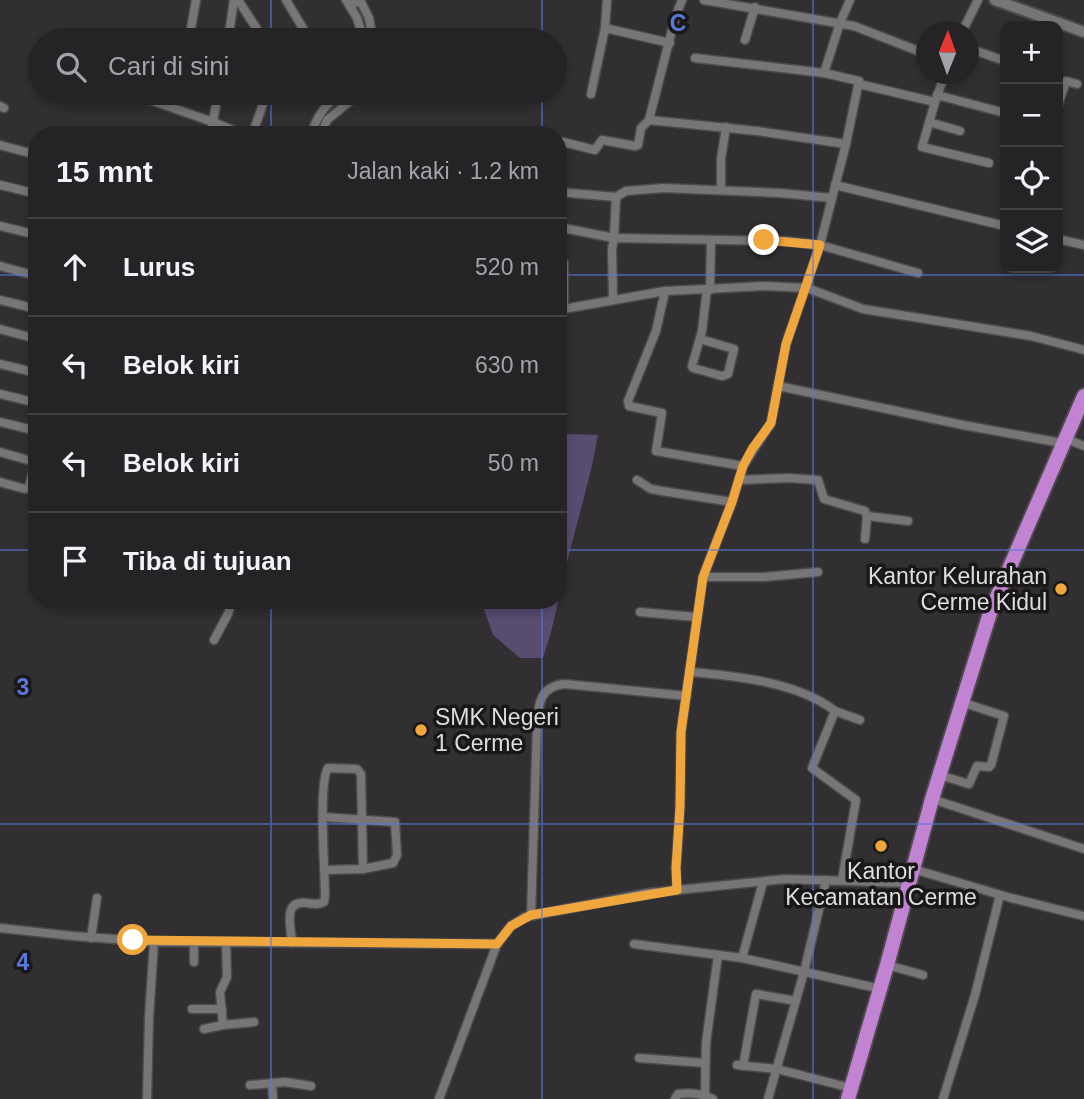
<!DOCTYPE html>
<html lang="id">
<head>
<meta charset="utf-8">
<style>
  :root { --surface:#252325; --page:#312f32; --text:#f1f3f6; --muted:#a3a4a7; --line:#424042 }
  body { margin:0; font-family:Helvetica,sans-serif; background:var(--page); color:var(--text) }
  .controls { position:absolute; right:21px; top:21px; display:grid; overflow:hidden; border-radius:14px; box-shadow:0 4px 10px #0003 }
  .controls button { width:63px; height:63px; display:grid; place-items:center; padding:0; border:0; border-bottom:2px solid var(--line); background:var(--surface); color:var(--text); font:35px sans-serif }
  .compass { position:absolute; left:916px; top:21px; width:63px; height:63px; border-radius:50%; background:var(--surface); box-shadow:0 4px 10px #0003; rotate:1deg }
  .stop { position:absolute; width:21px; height:21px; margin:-16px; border:5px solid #efa73d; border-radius:50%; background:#fff }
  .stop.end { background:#efa73d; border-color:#fff; box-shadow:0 2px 7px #0008 }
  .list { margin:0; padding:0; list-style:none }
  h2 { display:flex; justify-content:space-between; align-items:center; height:91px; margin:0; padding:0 28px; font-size:30px }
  h2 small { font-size:23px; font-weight:400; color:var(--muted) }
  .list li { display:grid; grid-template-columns:46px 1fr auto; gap:21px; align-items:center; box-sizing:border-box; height:98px; padding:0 28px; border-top:2px solid var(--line) }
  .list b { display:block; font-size:26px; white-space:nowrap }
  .list em { font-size:23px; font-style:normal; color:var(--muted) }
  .icon { flex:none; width:38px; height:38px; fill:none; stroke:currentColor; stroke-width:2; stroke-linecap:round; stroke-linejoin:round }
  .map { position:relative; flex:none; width:1084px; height:1099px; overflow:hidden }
  .search { position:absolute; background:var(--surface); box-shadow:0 4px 10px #0003; left:28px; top:28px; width:539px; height:77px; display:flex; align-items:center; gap:18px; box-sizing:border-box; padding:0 24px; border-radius:38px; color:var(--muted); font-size:26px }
  .panel { position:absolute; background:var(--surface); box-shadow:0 4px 10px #0003; left:28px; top:126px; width:539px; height:483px; border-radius:28px }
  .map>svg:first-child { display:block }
</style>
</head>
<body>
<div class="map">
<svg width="1084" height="1099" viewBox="0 0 1084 1099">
  <rect width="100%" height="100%" fill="#312f31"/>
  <!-- water -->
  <path fill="#584c70" d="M565 434 598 435C591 478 577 520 567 563 559 595 554 627 543 658H520L493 635 481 600H558V473Z"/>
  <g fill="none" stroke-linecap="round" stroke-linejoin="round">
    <!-- street casing -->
    <g stroke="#4c4a4c" stroke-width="11">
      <g id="street">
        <polyline points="238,0 264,40"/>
        <polyline points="286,0 304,30 306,40"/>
        <polyline points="346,0 357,18 364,40"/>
        <polyline points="704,0 854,26 926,54"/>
        <polyline points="350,6 360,0 369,18 373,40"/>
        <polyline points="605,28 607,0"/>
        <polyline points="962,32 978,0"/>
        <polyline points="189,40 196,0"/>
        <polyline points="228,40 234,0"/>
        <polyline points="745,40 755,7"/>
        <polyline points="968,48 1005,61"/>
        <polyline points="824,73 840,23 850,0"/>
        <polyline points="859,84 935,102 945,74"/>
        <polyline points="130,93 213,122 218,93"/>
        <polyline points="246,93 264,99"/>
        <polyline points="591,94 605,28 670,43"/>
        <polyline points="937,95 1005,113"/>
        <polyline points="935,102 922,147 989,163"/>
        <polyline points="1058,105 1066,81 1077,84"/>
        <polyline points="0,106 4,108"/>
        <polyline points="649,120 675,18 682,0"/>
        <polyline points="929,122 960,131"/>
        <polyline points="518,133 527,135"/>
        <polyline points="210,135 213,122 245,135"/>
        <polyline points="252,135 267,93"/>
        <path d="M311 135C317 116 325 104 342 93"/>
        <polyline points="321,135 327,120 360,93"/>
        <polyline points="558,143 563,142 595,150 602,140 635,146 638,145 641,128 649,120 757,131 846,144"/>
        <polyline points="0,145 37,155"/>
        <polyline points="0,185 37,194"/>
        <polyline points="835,185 1005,226"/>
        <polyline points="721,190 721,159 726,127"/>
        <polyline points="558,192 616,197 626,191 664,188 780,193 832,198"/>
        <polyline points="0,226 37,235"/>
        <polyline points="558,227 614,238 616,197"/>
        <polyline points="1058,239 1084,245"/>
        <polyline points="0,266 37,276"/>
        <polyline points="707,289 765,286 807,288 863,309 1031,336 1084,350"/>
        <polyline points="710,290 711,240"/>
        <polyline points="665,291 707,289 702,331 692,366 693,368 722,376 728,374 734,349 700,339"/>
        <polyline points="613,298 612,249 614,238 785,241 820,245 918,273"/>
        <polyline points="0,300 37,309"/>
        <polyline points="558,310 665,291 656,331 628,401 629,406 662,413 656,451 743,466"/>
        <polyline points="564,310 564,263"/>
        <polyline points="0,329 37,339"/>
        <polyline points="0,364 37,373"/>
        <polyline points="778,386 963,425 1062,443"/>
        <polyline points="0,394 37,403"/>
        <polyline points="0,422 37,431"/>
        <polyline points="1064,438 1084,446"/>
        <polyline points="0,452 35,462"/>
        <polyline points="637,480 651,489 662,491 732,502"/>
        <polyline points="739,480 789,478 818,480 824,499 865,511 867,516 865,539"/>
        <polyline points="0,482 25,489 29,487 37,454"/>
        <polyline points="867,516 908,521"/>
        <polyline points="703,577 764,577 818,572"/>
        <polyline points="640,612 696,617"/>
        <polyline points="214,640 228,614 232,600"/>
        <path d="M691 672C736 676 798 682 835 711L812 768 856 800 842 880"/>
        <polyline points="835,711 860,720"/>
        <polyline points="939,775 969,784 977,766 989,767 991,765 1004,716 961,702"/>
        <polyline points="932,799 1084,849"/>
        <polyline points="324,817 395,822 397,855 393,863 363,869 325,870"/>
        <polyline points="913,869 1011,898 1084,916"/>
        <polyline points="677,890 676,868 680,807 681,732 703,577 732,502 743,466 771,423 786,344 820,245 846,144 859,81 824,73 695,58"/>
        <path d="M531 915 537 725C538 704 540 686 565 684L687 696"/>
        <polyline points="0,928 73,936 154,942 497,944"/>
        <polyline points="91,938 97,898"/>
        <polyline points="194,942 194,962"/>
        <polyline points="226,942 227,977 220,992 223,1025 254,1022"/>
        <path d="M292 943C291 926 282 900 307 903 314 904 318 905 324 902L325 896C325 873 318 783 328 768L357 769 361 774 363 869"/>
        <polyline points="634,944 742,958 881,989"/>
        <polyline points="742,958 763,882"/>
        <polyline points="887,965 923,975"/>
        <polyline points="192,1009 222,1009"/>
        <polyline points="204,1029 223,1025"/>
        <polyline points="639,1058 705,1063"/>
        <polyline points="737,1065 777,1069 851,1088"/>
        <polyline points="743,1066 756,994 796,1001"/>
        <polyline points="272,1083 273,1099"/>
        <polyline points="250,1085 285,1082 311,1086"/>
        <polyline points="705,1095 706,1043 718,955"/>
        <polyline points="147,1099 149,1018 154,942"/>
        <polyline points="439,1099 497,944 511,926 525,917 648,893 785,879 908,883"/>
        <path d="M675 1099 678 1094C690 1092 703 1094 713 1099"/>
        <polyline points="768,1099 804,972 826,880"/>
        <polyline points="943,1099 975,995 1000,895"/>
      </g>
    </g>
    <!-- secondary casing -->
    <g stroke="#4c4a4c" stroke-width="14">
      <polyline id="secondary" points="995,0 1084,32"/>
    </g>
    <!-- highway casing -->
    <g stroke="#4c4a4c" stroke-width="18">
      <polyline id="highway" points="848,1099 887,965 932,799 990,613 1084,396"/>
    </g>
    <!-- street -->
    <use href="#street" stroke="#787577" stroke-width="8"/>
    <!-- secondary -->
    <use href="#secondary" stroke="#787577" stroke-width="10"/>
    <!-- highway -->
    <use href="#highway" stroke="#c183d2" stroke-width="14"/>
  </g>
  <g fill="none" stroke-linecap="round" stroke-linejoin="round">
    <!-- route -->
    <polyline stroke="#efa73d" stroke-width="9" points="133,940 497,944 511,926 531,915 677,890 676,868 680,807 681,732 703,577 732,502 743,466 752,449 771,423 786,344 820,245 764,240"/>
  </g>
  <!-- grid -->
  <path fill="none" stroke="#5779da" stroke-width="2" stroke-opacity="0.55" d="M271 0V40M542 0V40M813 0V1099M271 93V135M542 93V135M0 275H37M558 275H1084M0 550H37M558 550H1084M271 600V1099M542 600V1099M0 824H1084"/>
  <!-- markers -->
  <g fill="#efa73d" stroke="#191718" stroke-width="2.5">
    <circle cx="1061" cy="589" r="7"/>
    <circle cx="421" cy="730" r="7"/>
    <circle cx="881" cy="846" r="7"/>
  </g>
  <g text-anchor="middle" stroke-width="7" stroke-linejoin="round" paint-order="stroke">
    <!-- poi labels -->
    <g font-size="23" fill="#dedcdd" stroke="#191718" text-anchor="end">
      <text x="1047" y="584">Kantor Kelurahan<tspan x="1047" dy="26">Cerme Kidul</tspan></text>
      <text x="435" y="725" text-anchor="start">SMK Negeri<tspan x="435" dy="26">1 Cerme</tspan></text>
      <text x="881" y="879" text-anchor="middle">Kantor<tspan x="881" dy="26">Kecamatan Cerme</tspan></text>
    </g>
  </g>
  <g font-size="23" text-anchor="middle" font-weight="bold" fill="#5779da" stroke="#191718" stroke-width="7" stroke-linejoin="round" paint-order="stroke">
    <text x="678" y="31">C</text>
    <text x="23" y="695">3</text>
    <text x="23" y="970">4</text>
  </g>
</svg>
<div class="controls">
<button>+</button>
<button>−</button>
<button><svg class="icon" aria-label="locate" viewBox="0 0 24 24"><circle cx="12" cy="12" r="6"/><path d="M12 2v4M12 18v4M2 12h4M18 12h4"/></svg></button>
<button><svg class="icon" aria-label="layers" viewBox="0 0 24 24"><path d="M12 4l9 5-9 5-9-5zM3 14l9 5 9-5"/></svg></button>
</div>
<svg class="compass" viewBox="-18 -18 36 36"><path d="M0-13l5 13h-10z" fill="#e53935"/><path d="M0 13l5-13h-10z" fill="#a3a4a7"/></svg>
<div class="stop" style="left:133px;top:940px"></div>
<div class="stop end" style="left:764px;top:240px"></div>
<div class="search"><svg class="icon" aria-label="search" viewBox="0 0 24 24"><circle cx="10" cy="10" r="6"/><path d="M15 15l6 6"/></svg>Cari di sini</div>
<section class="panel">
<h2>15 mnt<small>Jalan kaki · 1.2 km</small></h2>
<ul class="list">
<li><svg class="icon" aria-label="ahead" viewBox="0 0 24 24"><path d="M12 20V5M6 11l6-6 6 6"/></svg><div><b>Lurus</b></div><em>520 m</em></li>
<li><svg class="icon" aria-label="left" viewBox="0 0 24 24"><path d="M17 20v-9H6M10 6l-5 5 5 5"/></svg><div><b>Belok kiri</b></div><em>630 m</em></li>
<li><svg class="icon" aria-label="left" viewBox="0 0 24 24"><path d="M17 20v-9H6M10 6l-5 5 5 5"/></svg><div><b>Belok kiri</b></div><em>50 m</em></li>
<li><svg class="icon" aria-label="arrive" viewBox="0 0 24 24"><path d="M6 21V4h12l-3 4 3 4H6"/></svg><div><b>Tiba di tujuan</b></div></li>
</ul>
</section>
</div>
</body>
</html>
